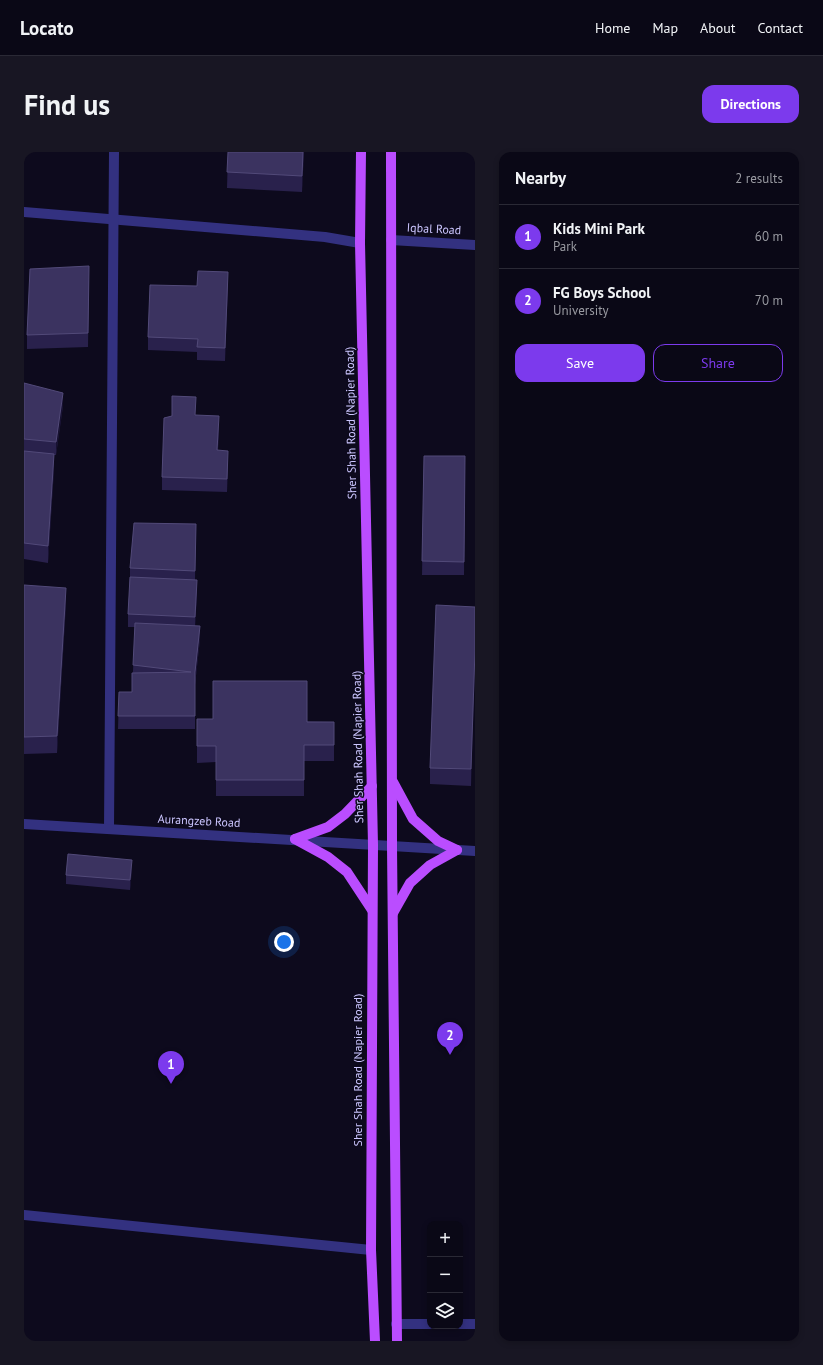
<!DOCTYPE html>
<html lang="en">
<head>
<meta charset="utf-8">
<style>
  :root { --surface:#0a0816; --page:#181623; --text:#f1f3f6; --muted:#999aa1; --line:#2a2935; --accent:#7c3aed }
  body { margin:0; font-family:"PT Sans",sans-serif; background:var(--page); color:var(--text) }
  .controls { position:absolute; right:12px; bottom:12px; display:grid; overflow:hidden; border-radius:8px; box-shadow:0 2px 6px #0003 }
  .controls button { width:36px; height:36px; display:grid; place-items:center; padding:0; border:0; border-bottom:1px solid var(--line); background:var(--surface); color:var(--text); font:20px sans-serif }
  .you { position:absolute; left:260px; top:790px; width:14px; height:14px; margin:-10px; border:3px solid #fff; border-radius:50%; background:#1a73e8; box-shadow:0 0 0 6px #1a73e833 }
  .badge { display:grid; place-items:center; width:26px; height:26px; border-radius:50%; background:var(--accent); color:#fff; font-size:13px; font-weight:700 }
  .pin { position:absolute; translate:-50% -33px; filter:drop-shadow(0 1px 2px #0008) }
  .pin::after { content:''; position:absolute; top:21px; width:14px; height:12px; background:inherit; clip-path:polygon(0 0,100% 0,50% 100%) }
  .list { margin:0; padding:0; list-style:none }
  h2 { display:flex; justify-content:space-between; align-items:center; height:52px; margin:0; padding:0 16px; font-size:17px }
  h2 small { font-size:13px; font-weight:400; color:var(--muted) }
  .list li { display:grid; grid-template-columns:26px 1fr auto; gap:12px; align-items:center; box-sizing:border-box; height:64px; padding:0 16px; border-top:1px solid var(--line) }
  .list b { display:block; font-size:15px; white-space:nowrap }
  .list p { margin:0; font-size:13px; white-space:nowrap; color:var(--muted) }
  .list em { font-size:13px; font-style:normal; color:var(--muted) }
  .actions { display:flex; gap:8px; padding:12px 16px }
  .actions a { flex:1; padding:9px 0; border:1px solid var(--accent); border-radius:12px; text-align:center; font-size:14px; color:var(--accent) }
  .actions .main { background:var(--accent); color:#fff }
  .icon { flex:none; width:22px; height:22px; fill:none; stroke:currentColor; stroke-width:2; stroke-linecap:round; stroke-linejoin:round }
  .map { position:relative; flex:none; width:451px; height:1189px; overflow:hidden; border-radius:12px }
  header { display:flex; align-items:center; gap:24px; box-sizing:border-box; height:56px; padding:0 20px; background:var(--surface); border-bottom:1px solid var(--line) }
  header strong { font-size:19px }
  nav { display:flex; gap:22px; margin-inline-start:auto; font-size:14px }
  .intro { display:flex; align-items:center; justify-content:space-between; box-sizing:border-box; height:96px; padding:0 24px }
  h1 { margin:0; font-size:28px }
  .button { padding:10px 18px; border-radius:12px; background:var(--accent); color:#fff; font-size:14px; font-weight:700 }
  main { display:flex; gap:24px; padding:0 24px }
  aside { flex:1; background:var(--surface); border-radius:12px; box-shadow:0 2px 6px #0003 }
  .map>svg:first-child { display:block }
</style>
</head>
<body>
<header>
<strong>Locato</strong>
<nav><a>Home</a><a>Map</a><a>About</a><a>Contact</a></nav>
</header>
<div class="intro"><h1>Find us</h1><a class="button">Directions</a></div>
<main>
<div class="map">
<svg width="451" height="1189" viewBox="0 0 451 1189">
  <rect width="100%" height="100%" fill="#0d0a1d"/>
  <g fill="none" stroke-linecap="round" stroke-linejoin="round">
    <!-- minor -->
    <g stroke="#333180" stroke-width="10">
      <polyline points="0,60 301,85 336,91"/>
      <polyline points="85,676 90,0"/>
      <polyline points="0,1063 347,1098"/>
      <polyline points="372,1172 406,1172"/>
      <polyline points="436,1172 451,1172"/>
    </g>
    <!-- tertiary -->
    <g stroke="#333180" stroke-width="10">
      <polyline points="367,88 451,93"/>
      <polyline points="0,672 451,699"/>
    </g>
    <!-- primary -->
    <g stroke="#ba4dff" stroke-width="10">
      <polyline points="337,0 336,91 349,693 347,1098 351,1189"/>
      <polyline points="367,0 368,695 373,1189"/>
      <polyline points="369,630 389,667 414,689 433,698"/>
      <polyline points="271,687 304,705 323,720 348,758"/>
      <polyline points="271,687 304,675 321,662 348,634"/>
      <polyline points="369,761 386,731 406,713 433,698"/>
    </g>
  </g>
  <!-- wall -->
  <g fill="#29214c">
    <polygon points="204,0 280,0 278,40 203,36"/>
    <polygon points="65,128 64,195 3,197 3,183"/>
    <polygon points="204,133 201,209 173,208 173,200 124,198 124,185 173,134"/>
    <polygon points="0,231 39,254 32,303 30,303 30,318 24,411 0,407"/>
    <polygon points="172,263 195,277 194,298 204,312 203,340 138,338 138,325"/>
    <polygon points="400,304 441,304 440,423 398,423"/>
    <polygon points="172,372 171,428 173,442 171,474 176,487 171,533 171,577 94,577 95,540 108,540 111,475 104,475 104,462 106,425 106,416"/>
    <polygon points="0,433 42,452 33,601 0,602"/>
    <polygon points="451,455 447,634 406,632 406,616"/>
    <polygon points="173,567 310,570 310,609 280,609 280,644 192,644 192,610 173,611"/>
    <polygon points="108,717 106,738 42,732 42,723"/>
  </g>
  <!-- shaded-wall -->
  <g fill="#171131">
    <polygon points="279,0 280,0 278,40 278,24"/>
    <polygon points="204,120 204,133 201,209 201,196"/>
    <polygon points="39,241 39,254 32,303 32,290"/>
    <polygon points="195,264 195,277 193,312 193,298"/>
    <polygon points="204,299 204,312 203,340 203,327"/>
    <polygon points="30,302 30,318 24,411 24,394"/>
    <polygon points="173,428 173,442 171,478 171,465"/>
    <polygon points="42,436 42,452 33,601 33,584"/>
    <polygon points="176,474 176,487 171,533 171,577 171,520"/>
    <polygon points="451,498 451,515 447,634 447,617"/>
    <polygon points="108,708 108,717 106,738 106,728"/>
  </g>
  <!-- building -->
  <g fill="#3b3360" stroke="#524a79">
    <polygon points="204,0 279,0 278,24 203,20"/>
    <polygon points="65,114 64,181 3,183 6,117"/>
    <polygon points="174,119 204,120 201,196 173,195 174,187 124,185 126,133 173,134"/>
    <polygon points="0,231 39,241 32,290 0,287"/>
    <polygon points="148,244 172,245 171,263 195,264 193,298 204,299 203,327 138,325 140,266 148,264"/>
    <polygon points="0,299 30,302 24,394 0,391"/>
    <polygon points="400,304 441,304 440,410 398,409"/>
    <polygon points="110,371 172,372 171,419 106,416"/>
    <polygon points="106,425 173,428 171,465 104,462"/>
    <polygon points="0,433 42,436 33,584 0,585"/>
    <polygon points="412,453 451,455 451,498 447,617 406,616"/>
    <polygon points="111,471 176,474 171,520 171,564 94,564 95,540 108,540 108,521 167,520 109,513"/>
    <polygon points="189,529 283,529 283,570 310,570 310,593 280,593 280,628 192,628 192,594 173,594 173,567 189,567"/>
    <polygon points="44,702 108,708 106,728 42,723"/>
  </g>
  <g text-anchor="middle" stroke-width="3" stroke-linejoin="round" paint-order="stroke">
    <!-- street labels -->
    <g font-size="12" fill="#ccc6ff" stroke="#0d0a1d">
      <text transform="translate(410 77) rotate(3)" y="4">Iqbal Road</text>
      <text transform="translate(327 271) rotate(-91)" y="4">Sher Shah Road (Napier Road)</text>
      <text transform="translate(334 595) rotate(-91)" y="4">Sher Shah Road (Napier Road)</text>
      <text transform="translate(175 669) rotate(3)" y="4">Aurangzeb Road</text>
      <text transform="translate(334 918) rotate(-90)" y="4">Sher Shah Road (Napier Road)</text>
    </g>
  </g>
</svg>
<div class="controls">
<button>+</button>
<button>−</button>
<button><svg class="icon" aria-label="layers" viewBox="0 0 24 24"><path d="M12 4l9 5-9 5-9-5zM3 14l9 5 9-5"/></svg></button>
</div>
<div class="you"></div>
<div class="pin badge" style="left:147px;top:932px">1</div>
<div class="pin badge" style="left:426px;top:903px">2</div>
</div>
<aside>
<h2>Nearby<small>2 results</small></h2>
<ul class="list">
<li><span class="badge">1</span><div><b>Kids Mini Park</b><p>Park</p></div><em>60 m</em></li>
<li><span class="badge">2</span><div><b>FG Boys School</b><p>University</p></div><em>70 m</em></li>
</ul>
<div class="actions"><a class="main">Save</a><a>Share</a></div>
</aside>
</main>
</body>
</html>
